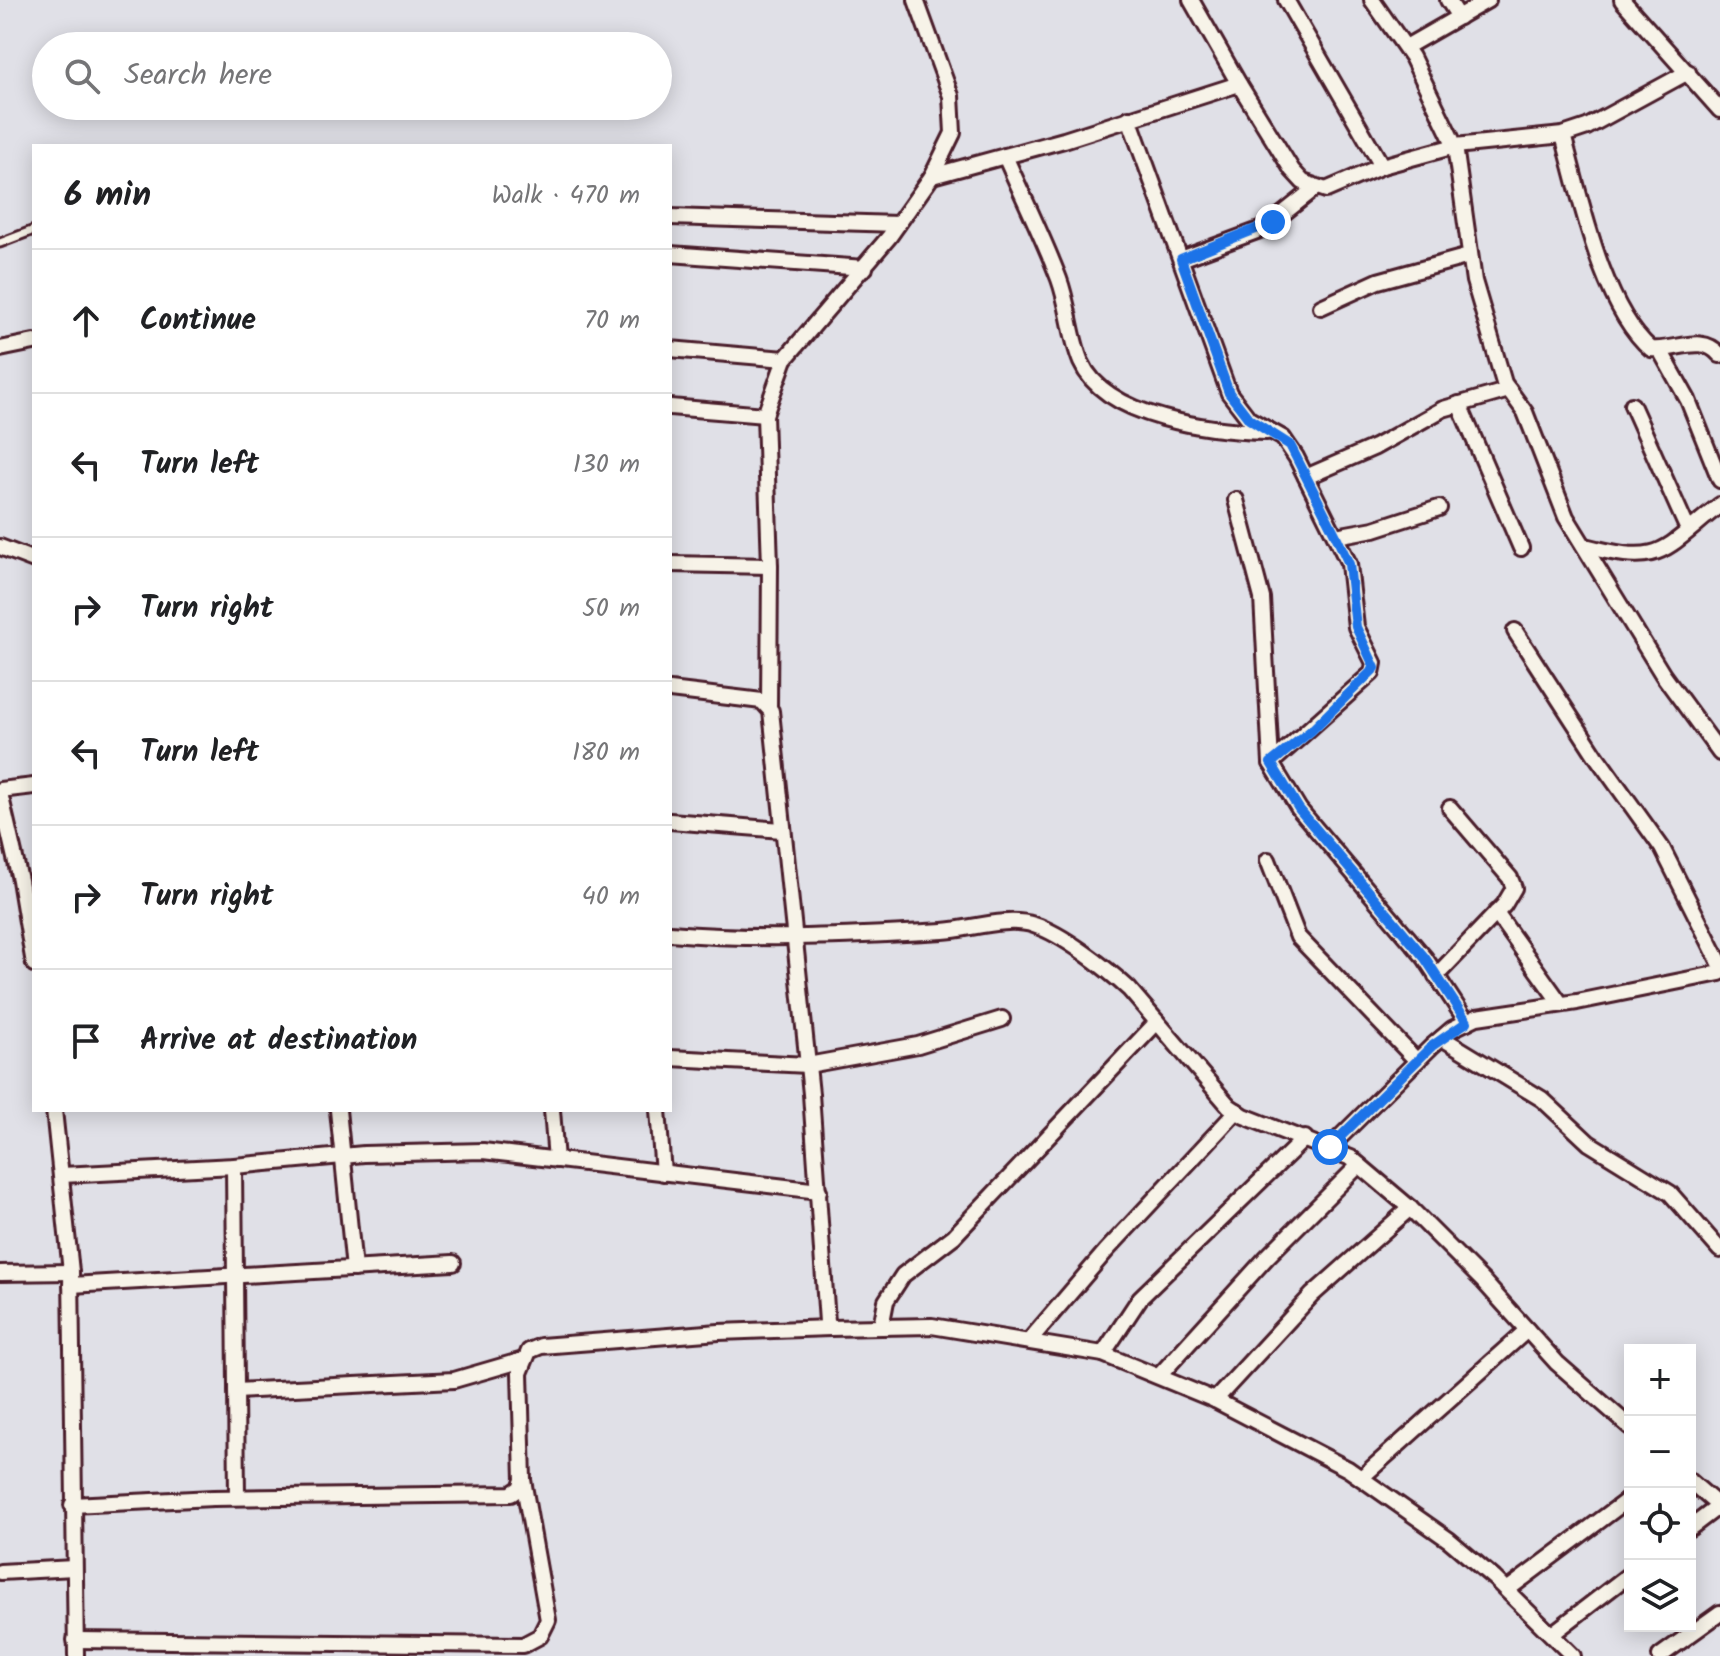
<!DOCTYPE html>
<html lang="en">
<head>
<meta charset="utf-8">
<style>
  :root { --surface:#fff; --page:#f6f6f6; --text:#202124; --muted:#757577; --line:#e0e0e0 }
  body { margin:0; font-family:Kalam,sans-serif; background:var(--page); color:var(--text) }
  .controls { position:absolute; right:24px; bottom:24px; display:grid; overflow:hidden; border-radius:0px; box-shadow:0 4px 20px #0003 }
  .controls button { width:72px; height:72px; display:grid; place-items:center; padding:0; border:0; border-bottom:2px solid var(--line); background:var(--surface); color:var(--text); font:40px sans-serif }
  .stop { position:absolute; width:24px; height:24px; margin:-18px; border:6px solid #1a73e8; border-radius:50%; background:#fff }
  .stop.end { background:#1a73e8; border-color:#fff; box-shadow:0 2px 8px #0008 }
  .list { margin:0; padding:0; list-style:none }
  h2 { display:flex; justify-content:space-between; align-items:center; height:104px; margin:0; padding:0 32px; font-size:34px }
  h2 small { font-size:26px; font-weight:400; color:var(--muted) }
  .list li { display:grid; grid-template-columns:52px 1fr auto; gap:24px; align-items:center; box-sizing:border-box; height:144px; padding:0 32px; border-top:2px solid var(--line) }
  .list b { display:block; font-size:30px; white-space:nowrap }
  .list em { font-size:26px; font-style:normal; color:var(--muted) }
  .icon { flex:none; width:44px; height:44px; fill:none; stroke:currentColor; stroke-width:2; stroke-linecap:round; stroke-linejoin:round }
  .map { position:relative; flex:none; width:1720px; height:1656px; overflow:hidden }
  .search { position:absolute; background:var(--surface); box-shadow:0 4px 20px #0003; left:32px; top:32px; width:640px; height:88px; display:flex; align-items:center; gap:20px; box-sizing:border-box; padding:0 28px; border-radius:44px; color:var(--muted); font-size:30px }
  .panel { position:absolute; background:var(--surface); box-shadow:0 4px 20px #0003; left:32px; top:144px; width:640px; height:968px; border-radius:0px }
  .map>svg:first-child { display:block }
</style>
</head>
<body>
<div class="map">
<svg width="1720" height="1656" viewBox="0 0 1720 1656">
  <rect width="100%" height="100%" fill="#e0e0e7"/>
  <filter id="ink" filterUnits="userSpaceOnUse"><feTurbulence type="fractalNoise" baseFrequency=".0125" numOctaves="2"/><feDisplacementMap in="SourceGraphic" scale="16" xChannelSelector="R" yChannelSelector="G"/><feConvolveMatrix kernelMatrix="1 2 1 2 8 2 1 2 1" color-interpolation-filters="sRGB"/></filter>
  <g filter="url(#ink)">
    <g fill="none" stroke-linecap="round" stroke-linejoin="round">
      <!-- service casing -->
      <g stroke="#4a1f2b" stroke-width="13">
        <polyline id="service" points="0,243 34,230"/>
      </g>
      <!-- minor casing -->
      <g stroke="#4a1f2b" stroke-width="20">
        <g id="minor">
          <polyline points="1191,0 1239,84"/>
          <polyline points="1286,0 1382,166"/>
          <polyline points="1372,0 1412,57 1455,146 1474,281 1504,383 1525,412 1566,517 1663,675 1720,753"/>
          <polyline points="1448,0 1459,17"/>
          <polyline points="1622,0 1720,110"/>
          <polyline points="1406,47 1488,0"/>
          <polyline points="1129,118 1229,393 1249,419 1283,438 1296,457 1349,564 1356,627 1374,663 1372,673 1271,763"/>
          <path d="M1563 135C1580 196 1602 307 1651 349 1675 352 1702 333 1720 355"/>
          <path d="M1005 156C1023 197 1043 237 1059 279 1069 306 1070 336 1081 362 1106 419 1214 431 1267 432"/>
          <polyline points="932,176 1064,140 1239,84 1292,170 1303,182 1326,190 1382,166 1455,146 1563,135 1587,127 1688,72"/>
          <polyline points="670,217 898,224"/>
          <polyline points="670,254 865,268"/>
          <polyline points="1181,259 1265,228 1314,189"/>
          <polyline points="1321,307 1378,281 1469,256"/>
          <polyline points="0,349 34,342"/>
          <polyline points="670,349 785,359"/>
          <polyline points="1660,350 1688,400 1720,480"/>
          <polyline points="1459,404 1521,548"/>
          <polyline points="1632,405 1688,530"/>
          <polyline points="670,407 765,415"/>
          <polyline points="1306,477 1375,447 1443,409 1509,390"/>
          <polyline points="1236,500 1262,598 1271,763 1299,809 1425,958 1467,1022"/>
          <polyline points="1336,536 1374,529 1439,508"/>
          <path d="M1585 546C1663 566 1660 552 1720 505"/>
          <polyline points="0,547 34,560"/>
          <polyline points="670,564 770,566"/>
          <polyline points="1515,631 1596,756 1662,848 1720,963"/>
          <polyline points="670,690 762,701 771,711 811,1094 827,1322 830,1328 932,1326 1103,1354 1215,1400 1348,1469 1449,1540 1494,1578 1573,1656"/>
          <polyline points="769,706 770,566 765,415 785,359 889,237 932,176 953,133 951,96 916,0"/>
          <polyline points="0,790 34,786"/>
          <polyline points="0,793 20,880 34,964"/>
          <polyline points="670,821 782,830"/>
          <polyline points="1268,860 1298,937 1417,1061"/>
          <polyline points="1496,913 1561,1004"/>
          <path d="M670 933C761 941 852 936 943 931 971 929 1007 916 1034 925 1063 934 1106 968 1129 989L1229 1106 1244 1116 1351 1158 1410 1208 1483 1281 1557 1363 1630 1427"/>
          <polyline points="1436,976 1504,905 1514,888 1510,878 1450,808"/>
          <polyline points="1442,1038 1542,1099 1589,1143 1670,1193 1720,1250"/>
          <polyline points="670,1058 808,1065 918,1045 1002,1019"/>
          <polyline points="54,1110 71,1272 76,1656"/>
          <polyline points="338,1110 354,1269"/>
          <polyline points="552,1110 556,1160"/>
          <polyline points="658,1110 663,1173"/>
          <polyline points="1330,1147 1432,1046 1452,1029 1477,1017 1577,1002 1720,973"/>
          <polyline points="234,1166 237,1497"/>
          <polyline points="62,1175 234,1166 364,1154 483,1151 819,1191"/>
          <polyline points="0,1273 71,1272"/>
          <polyline points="71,1285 453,1263"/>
          <polyline points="881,1327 886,1301 903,1275 954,1236 1157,1022"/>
          <polyline points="1029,1341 1106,1251 1237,1111"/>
          <polyline points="1103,1354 1140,1298 1305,1138"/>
          <polyline points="1159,1376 1267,1257 1359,1165"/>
          <polyline points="236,1391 454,1380 523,1360"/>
          <polyline points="1215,1400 1312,1295 1410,1208"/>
          <polyline points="1361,1478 1527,1330"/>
          <polyline points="1690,1481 1720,1507"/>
          <polyline points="72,1505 213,1498 511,1494 520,1488 523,1480 520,1373 529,1351 541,1346 719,1332 830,1328"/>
          <polyline points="1690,1528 1719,1506"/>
          <polyline points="0,1572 74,1568"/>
          <polyline points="1507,1590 1630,1498"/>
          <polyline points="1552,1634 1630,1574"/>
          <polyline points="75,1640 523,1645 540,1636 548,1620 523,1480"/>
          <polyline points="1660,1656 1720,1613"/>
        </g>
      </g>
      <!-- service -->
      <use href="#service" stroke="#f7f3e8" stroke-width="7"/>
      <!-- minor -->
      <use href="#minor" stroke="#f7f3e8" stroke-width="14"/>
    </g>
  </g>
  <g fill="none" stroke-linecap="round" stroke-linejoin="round" filter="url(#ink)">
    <!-- route -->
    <polyline stroke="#1a73e8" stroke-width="10" points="1273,222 1181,259 1229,393 1249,419 1290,445 1336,536 1349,564 1356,627 1375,668 1312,730 1271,763 1299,809 1425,958 1467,1022 1432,1046 1330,1147"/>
  </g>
</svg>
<div class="controls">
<button>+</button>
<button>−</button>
<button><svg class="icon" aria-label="locate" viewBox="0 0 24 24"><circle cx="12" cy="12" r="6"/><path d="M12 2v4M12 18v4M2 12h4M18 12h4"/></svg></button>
<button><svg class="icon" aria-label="layers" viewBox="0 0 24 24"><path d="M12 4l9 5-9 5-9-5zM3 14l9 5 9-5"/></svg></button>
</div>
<div class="stop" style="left:1330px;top:1147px"></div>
<div class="stop end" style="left:1273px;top:222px"></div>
<div class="search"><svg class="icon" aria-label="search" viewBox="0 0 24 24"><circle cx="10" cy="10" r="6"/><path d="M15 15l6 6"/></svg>Search here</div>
<section class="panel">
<h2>6 min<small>Walk · 470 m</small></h2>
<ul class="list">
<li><svg class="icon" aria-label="ahead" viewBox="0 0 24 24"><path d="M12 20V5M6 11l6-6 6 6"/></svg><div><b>Continue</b></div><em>70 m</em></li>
<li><svg class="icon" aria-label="left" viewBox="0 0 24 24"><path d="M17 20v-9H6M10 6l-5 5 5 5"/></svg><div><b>Turn left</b></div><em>130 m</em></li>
<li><svg class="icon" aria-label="right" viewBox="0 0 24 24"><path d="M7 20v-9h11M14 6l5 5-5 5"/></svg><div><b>Turn right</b></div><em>50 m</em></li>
<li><svg class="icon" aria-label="left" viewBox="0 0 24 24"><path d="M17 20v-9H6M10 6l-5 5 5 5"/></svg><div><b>Turn left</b></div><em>180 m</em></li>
<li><svg class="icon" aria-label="right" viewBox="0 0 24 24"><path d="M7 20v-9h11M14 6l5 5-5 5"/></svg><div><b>Turn right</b></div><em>40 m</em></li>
<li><svg class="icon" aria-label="arrive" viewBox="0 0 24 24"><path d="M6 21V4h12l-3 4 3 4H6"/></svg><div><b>Arrive at destination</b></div></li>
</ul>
</section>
</div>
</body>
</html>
